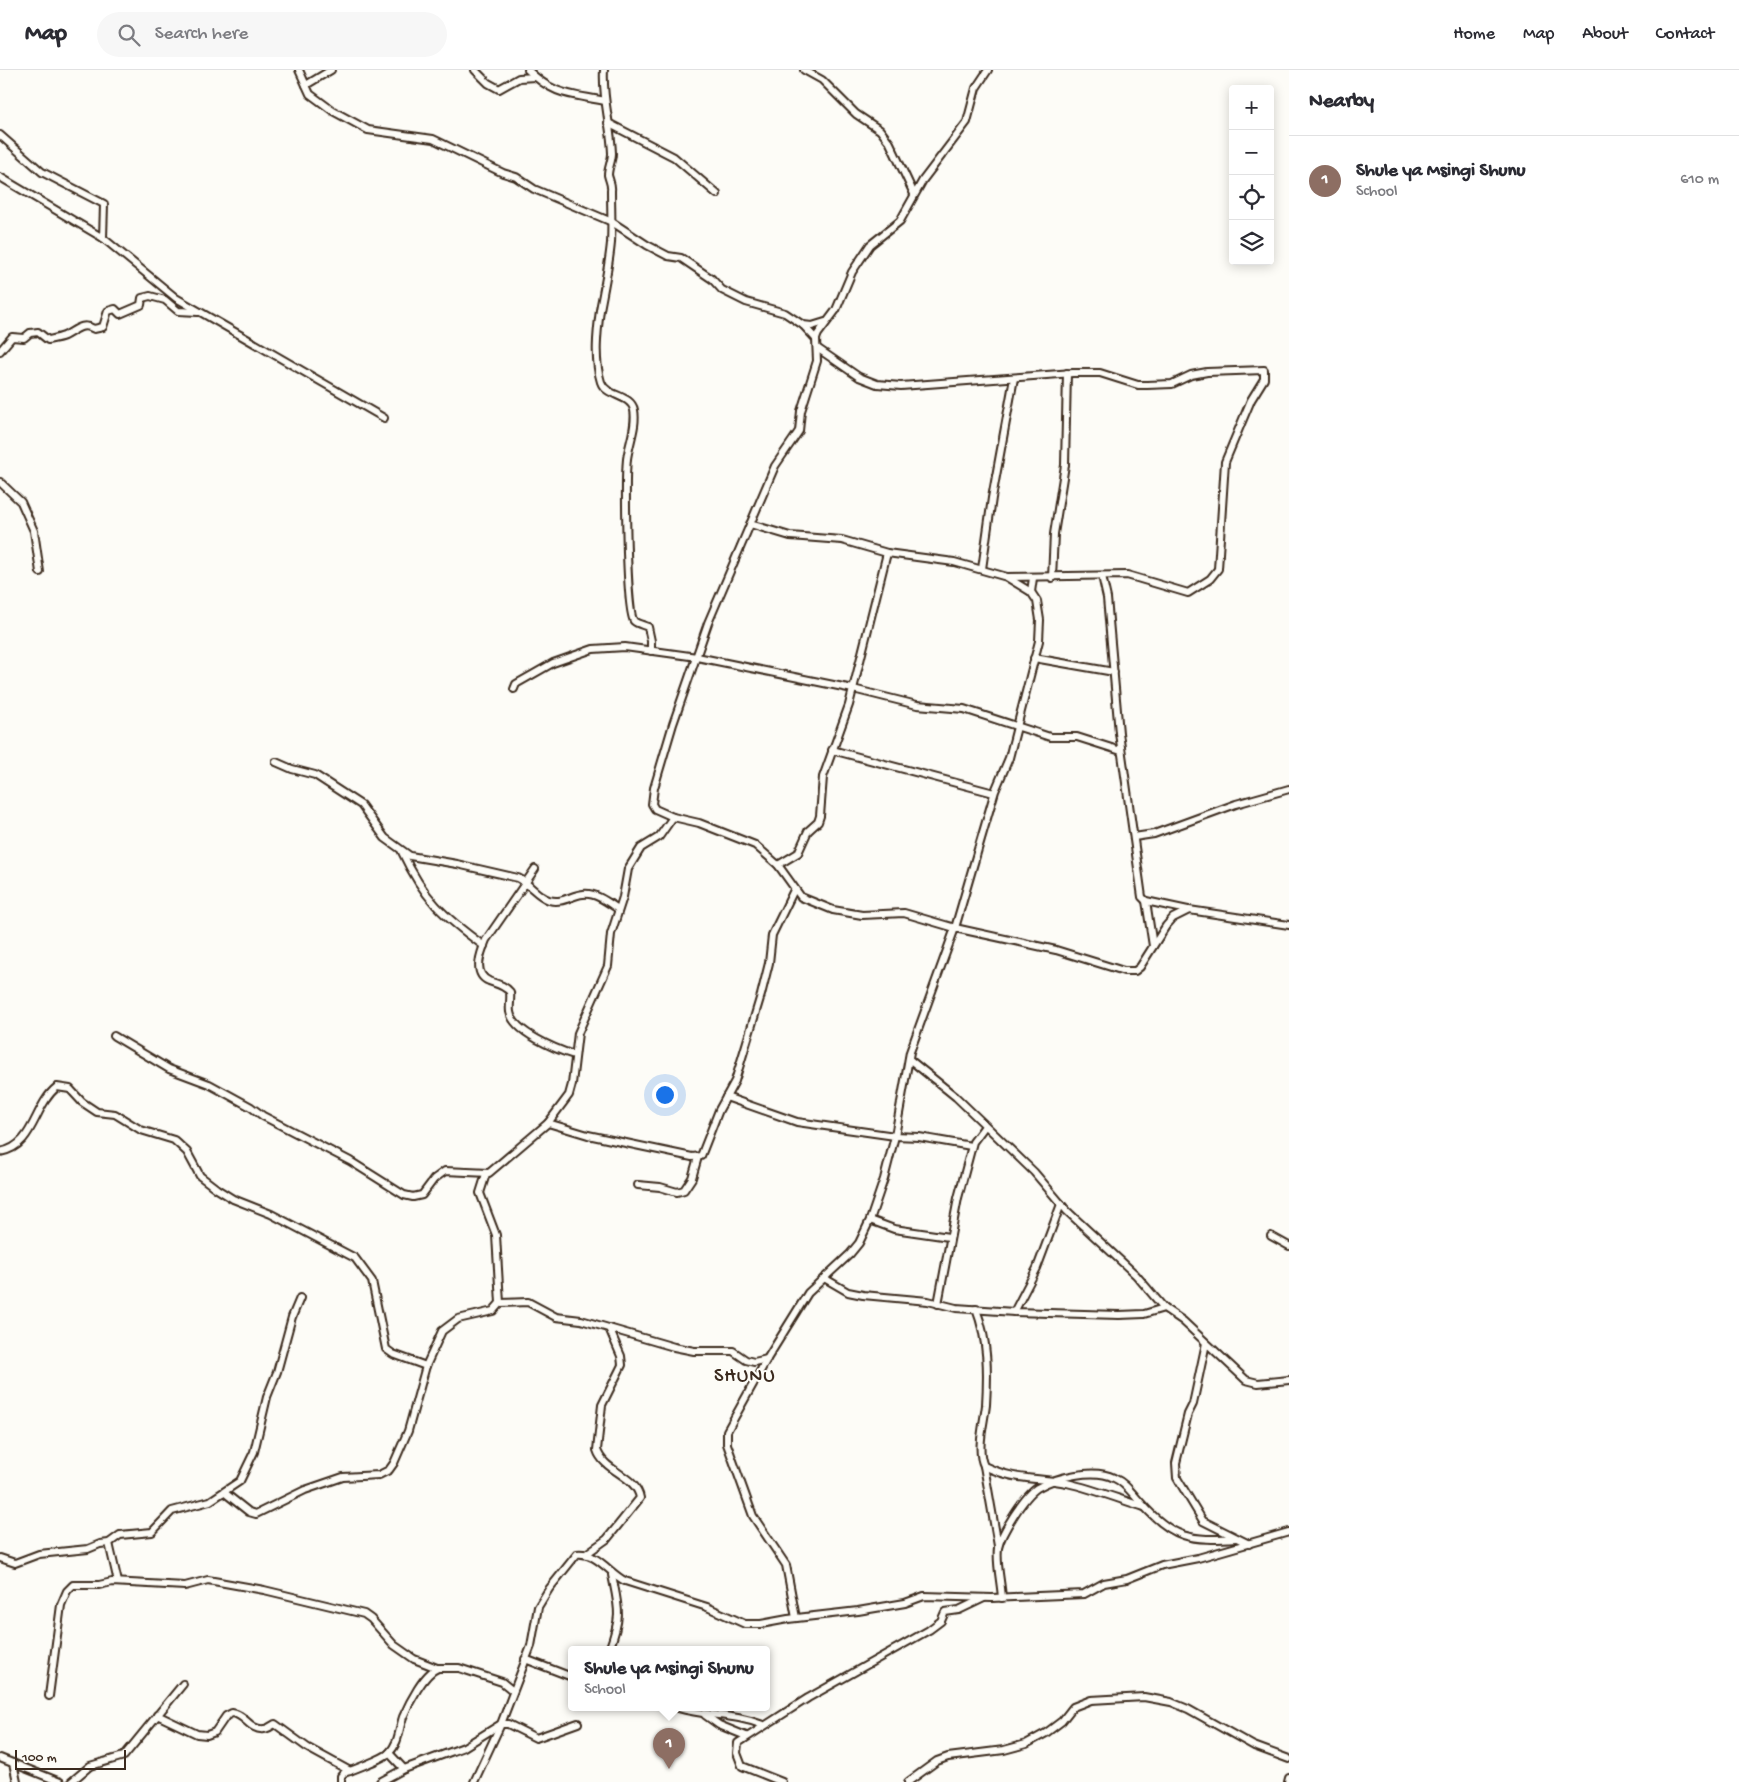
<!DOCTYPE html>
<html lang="en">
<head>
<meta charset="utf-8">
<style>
  :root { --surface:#fff; --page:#f7f7f7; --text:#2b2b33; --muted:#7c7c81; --line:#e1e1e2; --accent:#ea580c }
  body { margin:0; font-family:"Gochi Hand",sans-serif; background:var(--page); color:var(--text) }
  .controls { position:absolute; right:15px; top:15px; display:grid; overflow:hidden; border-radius:5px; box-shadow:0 2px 12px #0003 }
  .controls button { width:45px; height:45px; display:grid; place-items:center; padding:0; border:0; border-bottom:1px solid var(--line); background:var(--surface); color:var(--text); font:25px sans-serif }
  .scale { position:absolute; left:15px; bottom:12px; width:111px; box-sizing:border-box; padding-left:5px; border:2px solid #3b2a1e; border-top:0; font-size:14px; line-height:18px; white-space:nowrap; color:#3b2a1e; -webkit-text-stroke:4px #fdfcf7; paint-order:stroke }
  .you { position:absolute; left:664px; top:1024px; width:18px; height:18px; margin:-12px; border:4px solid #fff; border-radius:50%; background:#1a73e8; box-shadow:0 0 0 8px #1a73e833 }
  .badge { display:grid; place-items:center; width:32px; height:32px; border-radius:50%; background:var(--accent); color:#fff; font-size:16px; font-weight:700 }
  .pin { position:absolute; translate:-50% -41px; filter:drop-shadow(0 1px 2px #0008) }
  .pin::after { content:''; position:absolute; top:26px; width:18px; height:15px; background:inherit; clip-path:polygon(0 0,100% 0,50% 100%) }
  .popup { position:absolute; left:568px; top:1576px; width:202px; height:65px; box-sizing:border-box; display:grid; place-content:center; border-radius:5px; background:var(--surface); filter:drop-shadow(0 1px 4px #0005); font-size:16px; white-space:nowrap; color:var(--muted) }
  .popup b { font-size:19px; color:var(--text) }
  .popup::after { content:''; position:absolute; left:50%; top:100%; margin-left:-10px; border:10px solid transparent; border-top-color:var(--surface) }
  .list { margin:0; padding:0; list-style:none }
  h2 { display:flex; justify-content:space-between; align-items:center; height:65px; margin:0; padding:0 20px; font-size:21px }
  h2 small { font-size:16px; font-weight:400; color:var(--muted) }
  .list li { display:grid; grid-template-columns:32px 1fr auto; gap:15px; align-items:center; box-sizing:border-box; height:90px; padding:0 20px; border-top:1px solid var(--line) }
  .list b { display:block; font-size:19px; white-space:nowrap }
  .list p { margin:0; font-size:16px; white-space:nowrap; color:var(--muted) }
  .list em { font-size:16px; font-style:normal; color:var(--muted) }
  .icon { flex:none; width:28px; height:28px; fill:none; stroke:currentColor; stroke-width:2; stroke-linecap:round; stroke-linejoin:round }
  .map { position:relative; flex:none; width:1289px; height:1712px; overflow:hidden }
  header { display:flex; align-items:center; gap:30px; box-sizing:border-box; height:70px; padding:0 25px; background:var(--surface); border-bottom:1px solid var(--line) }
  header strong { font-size:24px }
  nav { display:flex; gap:28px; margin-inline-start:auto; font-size:18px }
  .search { width:350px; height:45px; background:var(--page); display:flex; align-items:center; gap:12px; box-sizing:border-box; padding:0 18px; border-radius:28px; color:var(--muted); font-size:19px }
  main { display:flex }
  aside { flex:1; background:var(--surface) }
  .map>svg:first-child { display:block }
</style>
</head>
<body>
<header>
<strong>Map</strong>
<div class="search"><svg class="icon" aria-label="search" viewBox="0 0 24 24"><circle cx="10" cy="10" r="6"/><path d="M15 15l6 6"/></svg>Search here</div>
<nav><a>Home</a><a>Map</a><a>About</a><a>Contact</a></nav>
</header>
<main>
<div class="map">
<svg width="1289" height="1712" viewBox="0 0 1289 1712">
  <rect width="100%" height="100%" fill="#fdfcf7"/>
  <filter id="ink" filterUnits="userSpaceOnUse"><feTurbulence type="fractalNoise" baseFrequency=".02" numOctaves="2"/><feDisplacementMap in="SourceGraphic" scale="10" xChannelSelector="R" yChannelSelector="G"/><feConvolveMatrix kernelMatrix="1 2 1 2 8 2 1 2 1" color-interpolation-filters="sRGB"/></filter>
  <g filter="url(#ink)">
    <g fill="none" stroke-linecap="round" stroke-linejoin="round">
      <!-- street casing -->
      <g stroke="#3b2a1e" stroke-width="10">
        <g id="street">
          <polyline points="299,0 310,24 333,41 368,60 433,69 503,103 516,107 534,119 612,152 647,175 668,186 681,188 712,209 722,220 746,232 785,243 803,255 816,269"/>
          <polyline points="475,0 488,13 499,19 519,8 535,7"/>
          <path d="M528 0C554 26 571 24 605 31"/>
          <path d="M604 0C602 28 611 55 612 83 612 91 608 98 608 105 609 110 612 115 611 120 611 137 612 155 611 173 609 195 604 218 600 240 597 263 594 290 601 312 606 327 631 324 634 340 637 356 629 373 627 389 625 408 626 542 634 551 637 554 644 555 648 557L651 571V581"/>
          <polyline points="804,0 822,10 856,44 880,60 890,73 914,124"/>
          <polyline points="988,0 976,18 967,52 923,110 900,151 870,175 852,202 836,240 818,264 816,269 817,291 801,341 799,361 775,396 708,553 673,654 654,718 652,734 655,739 673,747 699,753 755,775 778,795 801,827 833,840 862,845 904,843 955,858 1056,880 1124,901 1135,901 1140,897 1166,856 1173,848 1189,840 1289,855"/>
          <polyline points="306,15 331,0"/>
          <polyline points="608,53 674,87 717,124"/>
          <polyline points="0,65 42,102 104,134 103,168 176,228 384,348"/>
          <polyline points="0,107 103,168"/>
          <polyline points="803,255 812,256 825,252"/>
          <path d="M0 281 12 267 24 268 30 263 38 262 48 270C53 269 59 268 64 266 76 260 82 252 94 259L103 257 108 241 115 239 120 244 141 235 142 228 150 226 165 230 178 241 198 242"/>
          <polyline points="0,412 21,432 34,461 40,502"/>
          <polyline points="750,454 790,466 842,470 887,483 954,492 1007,507 1127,505 1188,523 1210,509 1218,499 1225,392 1251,330 1264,309 1264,300 1207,302 1191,305 1172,314 1147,315 1138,315 1100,303 1073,303 901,316 877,314 859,307 817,278"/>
          <polyline points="982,499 992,428 1014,308"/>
          <polyline points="1102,506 1107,528 1119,663 1142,827 1146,831 1188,840"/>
          <polyline points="1052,508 1054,464 1065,395 1067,303"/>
          <polyline points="1031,522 1033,508"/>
          <polyline points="1034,588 1114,602"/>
          <polyline points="514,619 516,614 553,593 593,579 625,577 697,587 853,619 917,635 964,639 1050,667 1077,667 1121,681"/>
          <polyline points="832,680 994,723"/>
          <path d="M276 692 292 699 315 705 361 735 385 768 410 786 457 794 518 808C530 814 537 826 549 830 563 834 571 825 583 824 595 822 609 833 618 839"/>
          <polyline points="1134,767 1154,764 1236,734 1289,719"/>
          <path d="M402 782C424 829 443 846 484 876"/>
          <polyline points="778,795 798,783 808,761 818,752 820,746 823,707 849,635 887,483"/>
          <path d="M535 799 486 870C481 882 472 904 489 911 497 914 504 915 510 922 511 929 509 936 510 942 513 962 558 980 574 985"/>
          <polyline points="1146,831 1153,876"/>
          <polyline points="114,966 169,999 209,1014 251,1037 263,1046 350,1091 404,1125 413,1127 422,1125 434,1109 445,1101 489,1103 548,1053 569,1025 572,1014 578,963 608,896 611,864 623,827 628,799 641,778 659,767 673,747"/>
          <polyline points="909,989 956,1027 1034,1102 1067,1141 1136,1205 1164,1238 1183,1251 1246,1310 1258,1313 1289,1310"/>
          <polyline points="726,1027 797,1052 895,1066 919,1067 971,1076"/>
          <polyline points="548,1053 588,1065 692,1087 701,1086 719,1040 735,1011 761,925 769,893 772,865 794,820"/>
          <path d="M0 1082C35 1076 33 1036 57 1017L70 1019 82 1032 97 1042 115 1044 141 1060 174 1070 187 1082 200 1106 217 1119 233 1129 271 1144 355 1188 372 1211 386 1279 393 1284 426 1296"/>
          <polyline points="638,1115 660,1117 677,1122 684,1120 692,1108 698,1087"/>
          <polyline points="870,1150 894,1159 949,1167"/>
          <polyline points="1271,1166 1289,1176"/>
          <polyline points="824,1208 848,1222 863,1225 928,1231 956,1238 1014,1242 1119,1245 1144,1244 1164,1238"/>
          <polyline points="500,1233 528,1232 556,1247 581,1250 674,1277 694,1281 733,1281 746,1290 754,1292 767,1289"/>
          <polyline points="938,1234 958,1128 973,1072 985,1056"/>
          <path d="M976 1239C988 1270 988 1302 986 1335 984 1353 976 1380 984 1396 1016 1411 1034 1407 1067 1413 1093 1419 1119 1429 1144 1437"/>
          <polyline points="1014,1242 1037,1198 1061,1134"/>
          <polyline points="1206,1273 1193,1334 1188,1344 1176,1393 1177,1408 1203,1451 1249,1474"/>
          <polyline points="984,1396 998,1476"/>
          <polyline points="225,1423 249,1442 256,1444 305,1420 343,1407 379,1405 389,1400 394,1393 408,1361 426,1296 442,1261 458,1249 493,1241 500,1233 496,1165 480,1123 486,1104"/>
          <polyline points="109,1473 118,1512"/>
          <path d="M586 1484 607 1469 640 1428C636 1405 604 1402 597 1380L602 1335 622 1295 621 1286 609 1258"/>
          <polyline points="0,1488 15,1493 39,1484 88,1479 100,1474 109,1473 120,1465 152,1462 172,1441 210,1431 240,1411 254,1382 267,1327 277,1302 292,1247 300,1228"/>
          <path d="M1002 1528C1001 1512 996 1493 998 1478 1001 1463 1024 1427 1037 1418 1056 1407 1094 1398 1114 1408 1126 1413 1133 1425 1142 1434 1173 1469 1191 1471 1236 1468"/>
          <polyline points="796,1548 786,1495 753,1446 727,1374 727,1361 767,1289 808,1223 850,1184 859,1173 870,1150 884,1109 895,1066 910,982 955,858 995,721 1009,688 1039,571 1040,550 1037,531 1031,522 1008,508"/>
          <path d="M609 1580C622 1545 619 1540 612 1505"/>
          <polyline points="525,1589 572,1607"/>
          <polyline points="49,1626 61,1535 67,1521 73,1515 99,1515 112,1512 185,1516 208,1510 264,1520 364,1544 371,1549 394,1575 414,1589 437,1598 459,1598 502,1612 513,1621"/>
          <path d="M678 1638C708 1647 733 1643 763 1655"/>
          <path d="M157 1645 197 1664 207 1665 215 1662 226 1646 232 1643C245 1644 250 1661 264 1659 268 1659 271 1656 275 1654L308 1678 350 1701"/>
          <polyline points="705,1645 719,1655 746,1666"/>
          <polyline points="389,1683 404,1699"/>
          <polyline points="0,1688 60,1712"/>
          <polyline points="13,1693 17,1712"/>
          <polyline points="71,1712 90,1696 124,1686 183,1614"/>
          <path d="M341 1712V1706L344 1703C353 1700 384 1688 389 1683 399 1673 399 1659 403 1647 409 1633 424 1603 438 1598"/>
          <polyline points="380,1712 404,1699 464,1677 501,1654 508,1654 536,1668 578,1653"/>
          <path d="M474 1712 501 1654 531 1576 538 1537 549 1519 577 1484C597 1482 609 1503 625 1511L707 1537 745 1554H761L788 1549 858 1541 905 1533 924 1526 992 1528 1084 1524 1104 1513 1127 1509 1162 1495 1198 1488 1289 1462"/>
          <polyline points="782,1712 742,1696 737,1683 738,1673 808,1628 929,1560 941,1551 945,1542 959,1540 984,1528"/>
          <polyline points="908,1712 937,1691 948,1687 1004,1680 1026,1674 1046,1663 1062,1651 1073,1637 1091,1630 1144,1627 1171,1632 1188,1639 1254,1676 1289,1689"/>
          <polyline points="1288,1712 1289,1708"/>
        </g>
      </g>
      <!-- street -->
      <use href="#street" stroke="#fdfcf7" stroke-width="6"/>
    </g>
  </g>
  <g text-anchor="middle" stroke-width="4" stroke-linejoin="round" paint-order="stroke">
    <!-- quarter labels -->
    <g font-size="20" letter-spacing="1" fill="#3b2a1e" stroke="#fdfcf7">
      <text x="745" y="1311">SHUNU</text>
    </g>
  </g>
</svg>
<div class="controls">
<button>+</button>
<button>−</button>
<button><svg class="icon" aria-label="locate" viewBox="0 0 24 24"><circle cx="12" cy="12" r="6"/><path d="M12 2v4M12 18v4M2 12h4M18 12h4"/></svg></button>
<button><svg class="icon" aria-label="layers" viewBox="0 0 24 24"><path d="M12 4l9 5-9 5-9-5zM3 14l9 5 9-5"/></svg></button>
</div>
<div class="scale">100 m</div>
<div class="you"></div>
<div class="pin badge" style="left:669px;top:1699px;background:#8d6e63">1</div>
<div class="popup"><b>Shule ya Msingi Shunu</b>School</div>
</div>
<aside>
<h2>Nearby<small></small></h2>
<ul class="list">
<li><span class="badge" style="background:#8d6e63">1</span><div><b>Shule ya Msingi Shunu</b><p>School</p></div><em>610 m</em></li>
</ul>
</aside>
</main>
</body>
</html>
